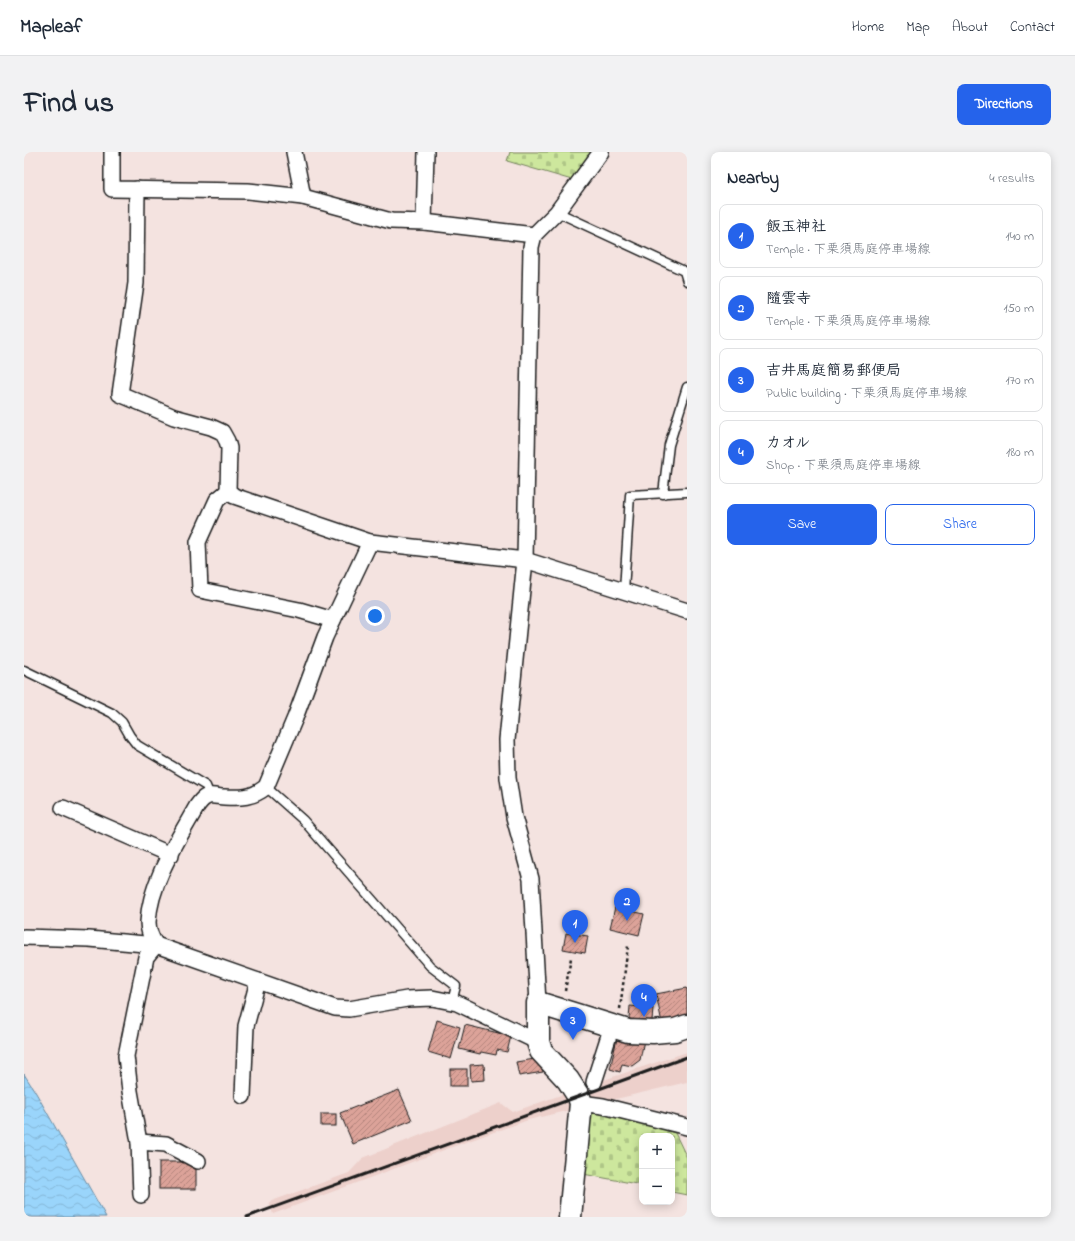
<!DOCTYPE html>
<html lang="en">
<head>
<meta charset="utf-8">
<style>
  :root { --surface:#fff; --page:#f2f2f3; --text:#1f2937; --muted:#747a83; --line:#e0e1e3; --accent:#2563eb }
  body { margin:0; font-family:"Indie Flower","Klee One",sans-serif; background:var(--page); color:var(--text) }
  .controls { position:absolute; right:12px; bottom:12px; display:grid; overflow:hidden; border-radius:8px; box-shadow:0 2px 10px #0003 }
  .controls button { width:36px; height:36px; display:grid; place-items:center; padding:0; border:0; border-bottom:1px solid var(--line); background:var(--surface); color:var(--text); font:20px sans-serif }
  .you { position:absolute; left:351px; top:464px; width:14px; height:14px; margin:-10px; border:3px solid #fff; border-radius:50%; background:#1a73e8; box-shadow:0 0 0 6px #1a73e833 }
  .badge { display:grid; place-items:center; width:26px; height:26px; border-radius:50%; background:var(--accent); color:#fff; font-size:13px; font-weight:700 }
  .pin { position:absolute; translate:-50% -33px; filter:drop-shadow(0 1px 2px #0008) }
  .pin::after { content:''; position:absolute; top:21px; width:14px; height:12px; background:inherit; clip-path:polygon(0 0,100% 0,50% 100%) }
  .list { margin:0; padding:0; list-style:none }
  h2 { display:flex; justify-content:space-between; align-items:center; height:52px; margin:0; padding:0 16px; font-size:17px }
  h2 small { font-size:13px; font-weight:400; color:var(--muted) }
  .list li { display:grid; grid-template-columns:26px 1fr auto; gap:12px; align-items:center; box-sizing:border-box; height:64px; margin:0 8px 8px; padding:0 8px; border:1px solid var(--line); border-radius:8px }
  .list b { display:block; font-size:15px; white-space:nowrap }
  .list p { margin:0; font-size:13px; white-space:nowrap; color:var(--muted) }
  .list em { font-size:13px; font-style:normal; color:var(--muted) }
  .actions { display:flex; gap:8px; padding:12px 16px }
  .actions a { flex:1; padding:9px 0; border:1px solid var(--accent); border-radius:8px; text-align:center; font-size:14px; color:var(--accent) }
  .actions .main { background:var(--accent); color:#fff }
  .map { position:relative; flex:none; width:663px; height:1065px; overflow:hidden; border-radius:8px }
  header { display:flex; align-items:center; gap:24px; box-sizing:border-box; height:56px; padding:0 20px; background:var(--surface); border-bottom:1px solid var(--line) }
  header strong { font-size:19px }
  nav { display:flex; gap:22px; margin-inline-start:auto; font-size:14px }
  .intro { display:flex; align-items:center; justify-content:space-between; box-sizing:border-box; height:96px; padding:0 24px }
  h1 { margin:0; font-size:28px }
  .button { padding:10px 18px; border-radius:8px; background:var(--accent); color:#fff; font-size:14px; font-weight:700 }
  main { display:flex; gap:24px; padding:0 24px }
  aside { flex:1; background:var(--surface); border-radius:8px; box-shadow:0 2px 10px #0003 }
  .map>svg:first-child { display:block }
</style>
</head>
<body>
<header>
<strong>Mapleaf</strong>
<nav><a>Home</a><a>Map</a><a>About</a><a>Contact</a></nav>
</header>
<div class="intro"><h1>Find us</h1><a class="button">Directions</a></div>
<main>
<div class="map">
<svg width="663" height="1065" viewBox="0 0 663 1065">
  <defs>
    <pattern id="cemetery-stones" width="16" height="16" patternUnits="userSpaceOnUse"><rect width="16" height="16" fill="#cde79d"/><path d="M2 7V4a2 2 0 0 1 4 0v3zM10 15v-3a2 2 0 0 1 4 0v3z" fill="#afc687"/></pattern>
    <pattern id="water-waves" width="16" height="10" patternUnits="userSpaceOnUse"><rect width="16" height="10" fill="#9ad5fb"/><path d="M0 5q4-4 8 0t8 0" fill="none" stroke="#84b6d7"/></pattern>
    <pattern id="building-hatch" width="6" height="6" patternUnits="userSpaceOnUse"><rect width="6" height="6" fill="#dca399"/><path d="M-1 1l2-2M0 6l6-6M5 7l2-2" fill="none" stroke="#b2847c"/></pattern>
  </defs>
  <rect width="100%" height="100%" fill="#f4e3e0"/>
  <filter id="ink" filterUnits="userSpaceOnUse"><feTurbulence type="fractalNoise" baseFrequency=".025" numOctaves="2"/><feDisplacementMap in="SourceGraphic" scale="8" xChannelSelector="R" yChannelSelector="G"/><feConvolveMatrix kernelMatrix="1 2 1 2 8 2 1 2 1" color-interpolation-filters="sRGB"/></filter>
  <g filter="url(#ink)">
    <!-- built -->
    <polygon fill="#edd0cb" points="663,900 663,930 504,968 428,995 249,1062 245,1050 325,1021 339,1006 477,951 489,960 568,932"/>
    <!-- cemetery -->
    <g fill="url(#cemetery-stones)" stroke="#74825c">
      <polygon points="486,0 569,0 548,28 483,9"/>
      <polygon points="580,958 651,981 663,1006 663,1043 648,1040 648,984 618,984 618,1033 559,1022 565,966 568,962"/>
    </g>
    <!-- water -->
    <polygon fill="url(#water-waves)" stroke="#688ba2" points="0,922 12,941 82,1065 0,1065"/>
    <!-- building -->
    <g fill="url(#building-hatch)" stroke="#1c1c1c">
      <polygon points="591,755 620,762 615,783 586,776"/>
      <polygon points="542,781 564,784 561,801 539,797"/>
      <polygon points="663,836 663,866 638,871 632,842"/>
      <polygon points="606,854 629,856 628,869 605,867"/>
      <polygon points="413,868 436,875 427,907 404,900"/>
      <polygon points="441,873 487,884 483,900 473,898 472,903 457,900 456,902 435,897"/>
      <polygon points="594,882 620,888 616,908 608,914 598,912 596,920 586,917"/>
      <polygon points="517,906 519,920 495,924 492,910"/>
      <polygon points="460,912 461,928 447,929 446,913"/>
      <rect x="426" y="917" width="17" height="17"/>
      <polygon points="375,938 388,968 329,992 316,961"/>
      <rect x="297" y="962" width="15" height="12"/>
      <rect x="135" y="1010" width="37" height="27"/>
    </g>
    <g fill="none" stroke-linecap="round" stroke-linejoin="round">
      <!-- service casing -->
      <g stroke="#1c1c1c" stroke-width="11">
        <g id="service">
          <polyline points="533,60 660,119 663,129"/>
          <polyline points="639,342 645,293 663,235"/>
          <polyline points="600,439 606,343 663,340"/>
          <polyline points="0,518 88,561 98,570 106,584 113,593 182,634 186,644"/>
          <polyline points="242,635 279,668 406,814 432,834 428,850"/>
        </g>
      </g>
      <!-- minor casing -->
      <g stroke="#1c1c1c" stroke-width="18">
        <g id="minor">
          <polyline points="88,0 88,37 224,39 279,45 367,69 400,70 510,83"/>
          <polyline points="270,0 279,45"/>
          <polyline points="113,37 112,131 96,242 150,265 187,275 198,280 203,289 205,296 204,339 210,344 346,390 501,408 663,459"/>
          <polyline points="400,70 402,0"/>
          <polyline points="204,339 193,348 174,390 176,438 275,458 309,468"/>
          <path d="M346 390 301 485 271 566 242 635C228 646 217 646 200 645 195 645 190 643 185 644 179 645 176 650 173 654 154 688 126 730 124 770 124 778 127 786 132 793L311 856 325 857 383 847 408 846 433 851 514 890"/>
          <polyline points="39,656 147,703"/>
          <polyline points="0,785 65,787 132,793"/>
          <polyline points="514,851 507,727 490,665 484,626 483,588 501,408 507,95 510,83 533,60 577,0"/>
          <polyline points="570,930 588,874"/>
          <polyline points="219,944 222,874 234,829"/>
          <polyline points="557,951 579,954 663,975"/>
          <polyline points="115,990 142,992 174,1009"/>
          <polyline points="117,1043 115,990 106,939 102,904 122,805 132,793"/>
        </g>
      </g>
      <!-- secondary casing -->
      <g stroke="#1c1c1c" stroke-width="25">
        <polyline id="secondary" points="546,1065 557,951 555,945 544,928 517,899 514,890 514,851 604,879 629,880 651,878 663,874"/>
      </g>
      <!-- path -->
      <g stroke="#1c1c1c" stroke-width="2.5" stroke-dasharray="3 3" stroke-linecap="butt">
        <polyline points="541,839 547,806"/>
        <polyline points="596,857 604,794"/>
      </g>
      <!-- service -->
      <use href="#service" stroke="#fff" stroke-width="8"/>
      <!-- minor -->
      <use href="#minor" stroke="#fff" stroke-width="15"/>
      <!-- secondary -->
      <use href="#secondary" stroke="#fff" stroke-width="22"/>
      <!-- rail -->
      <polyline stroke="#1c1c1c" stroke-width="3" points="223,1065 663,905"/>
    </g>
  </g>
</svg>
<div class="controls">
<button>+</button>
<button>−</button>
</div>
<div class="you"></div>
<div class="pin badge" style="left:551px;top:791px">1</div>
<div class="pin badge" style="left:603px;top:769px">2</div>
<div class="pin badge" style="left:549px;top:888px">3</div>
<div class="pin badge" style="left:620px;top:865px">4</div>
</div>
<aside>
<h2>Nearby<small>4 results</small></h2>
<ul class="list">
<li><span class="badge">1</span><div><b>飯玉神社</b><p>Temple · 下栗須馬庭停車場線</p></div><em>140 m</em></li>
<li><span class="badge">2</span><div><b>隨雲寺</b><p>Temple · 下栗須馬庭停車場線</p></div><em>150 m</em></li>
<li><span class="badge">3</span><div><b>吉井馬庭簡易郵便局</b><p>Public building · 下栗須馬庭停車場線</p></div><em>170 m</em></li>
<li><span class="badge">4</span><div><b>カオル</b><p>Shop · 下栗須馬庭停車場線</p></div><em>180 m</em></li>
</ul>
<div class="actions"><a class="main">Save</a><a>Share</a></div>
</aside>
</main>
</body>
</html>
